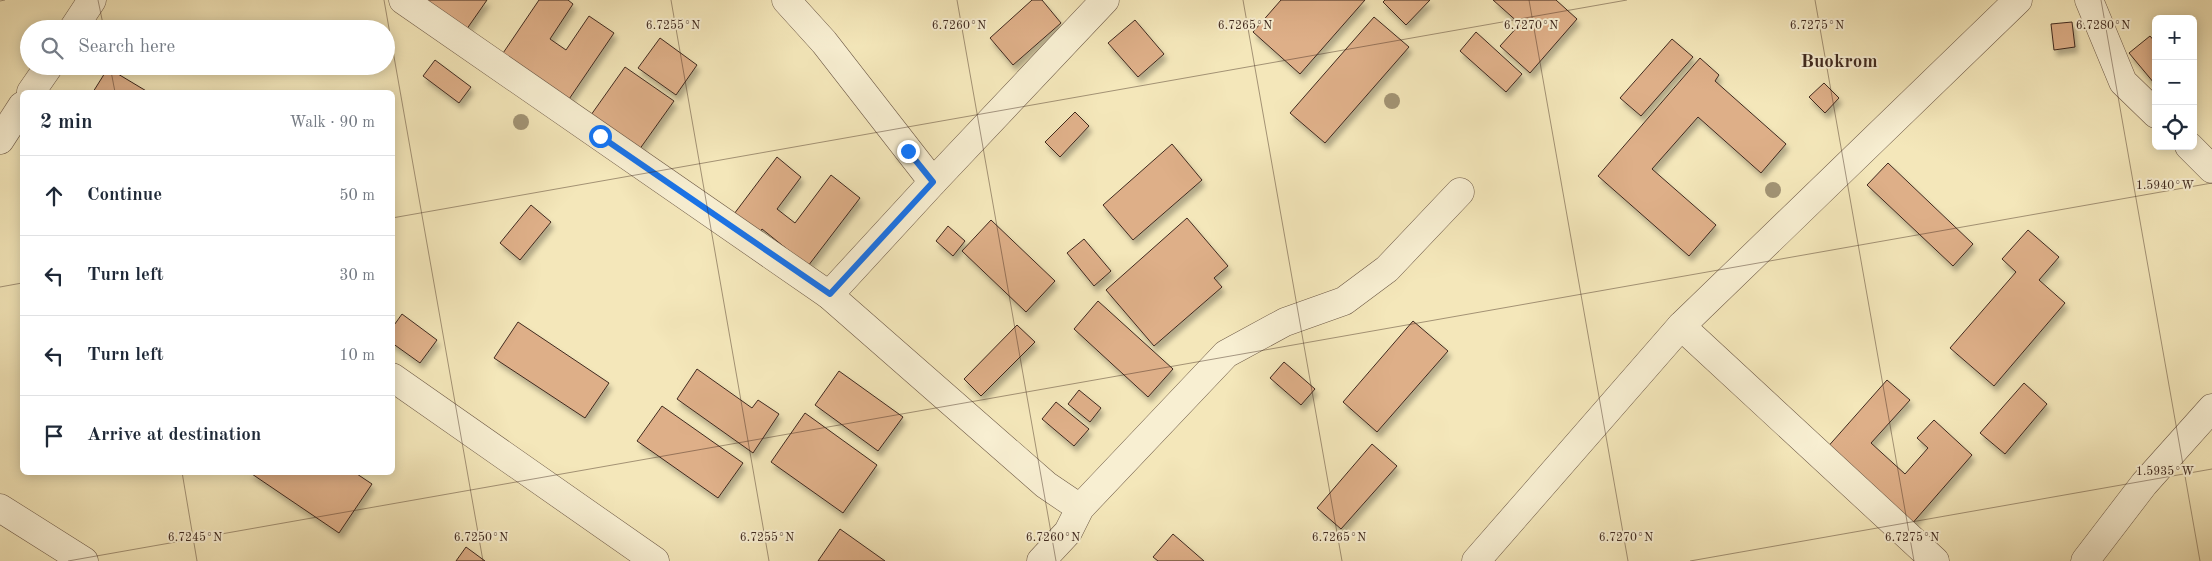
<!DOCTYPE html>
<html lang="en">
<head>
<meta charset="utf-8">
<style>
  :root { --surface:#fff; --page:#f6f6f7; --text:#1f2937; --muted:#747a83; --line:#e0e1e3 }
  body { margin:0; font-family:"Old Standard TT",serif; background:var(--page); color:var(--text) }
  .controls { position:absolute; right:15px; top:15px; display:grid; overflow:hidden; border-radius:8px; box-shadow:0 2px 12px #0003 }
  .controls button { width:45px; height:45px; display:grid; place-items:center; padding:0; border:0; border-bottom:1px solid var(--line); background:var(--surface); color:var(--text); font:25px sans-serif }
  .stop { position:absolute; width:15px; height:15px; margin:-11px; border:4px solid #1a73e8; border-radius:50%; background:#fff }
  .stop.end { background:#1a73e8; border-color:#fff; box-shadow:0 1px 5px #0008 }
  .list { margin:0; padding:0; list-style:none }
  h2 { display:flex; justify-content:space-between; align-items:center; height:65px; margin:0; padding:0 20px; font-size:21px }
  h2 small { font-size:16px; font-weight:400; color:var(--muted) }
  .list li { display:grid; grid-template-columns:32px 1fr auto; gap:15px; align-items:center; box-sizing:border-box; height:80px; padding:0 20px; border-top:1px solid var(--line) }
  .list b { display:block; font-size:19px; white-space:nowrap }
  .list em { font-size:16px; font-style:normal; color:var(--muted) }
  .icon { flex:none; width:28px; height:28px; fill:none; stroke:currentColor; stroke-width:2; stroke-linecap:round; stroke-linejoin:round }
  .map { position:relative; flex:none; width:2212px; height:561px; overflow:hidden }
  .search { position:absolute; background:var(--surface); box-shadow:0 2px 12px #0003; left:20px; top:20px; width:375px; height:55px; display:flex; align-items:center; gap:12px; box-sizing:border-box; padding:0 18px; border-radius:28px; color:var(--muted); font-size:19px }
  .panel { position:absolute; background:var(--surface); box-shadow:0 2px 12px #0003; left:20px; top:90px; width:375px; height:385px; border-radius:8px }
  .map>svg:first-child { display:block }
</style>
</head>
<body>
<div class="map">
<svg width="2212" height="561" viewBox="0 0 2212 561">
  <defs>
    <filter id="shadow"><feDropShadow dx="3" dy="5.5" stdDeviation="2.5" flood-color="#0004"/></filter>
  </defs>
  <rect width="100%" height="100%" fill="#f4e7ba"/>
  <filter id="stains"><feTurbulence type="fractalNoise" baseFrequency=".004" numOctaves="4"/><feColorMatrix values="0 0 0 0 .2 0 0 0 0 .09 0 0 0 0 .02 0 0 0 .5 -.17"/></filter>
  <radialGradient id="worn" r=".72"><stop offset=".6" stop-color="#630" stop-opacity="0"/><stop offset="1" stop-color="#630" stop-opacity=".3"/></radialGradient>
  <!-- building -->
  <g fill="#deaf88" stroke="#402a1f" filter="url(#shadow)">
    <polygon points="418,0 487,0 464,33"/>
    <polygon points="539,0 568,0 573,4 550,39 566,50 589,16 614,33 565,105 499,59"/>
    <polygon points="1032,0 1042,0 1061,23 1013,65 990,38"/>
    <polygon points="1281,0 1365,0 1300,74 1253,32"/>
    <polygon points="1385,0 1430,0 1406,25 1383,2"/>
    <polygon points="1493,0 1556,0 1577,19 1530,73 1500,46 1520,24"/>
    <polygon points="1374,17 1409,47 1325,143 1290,113"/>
    <polygon points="1135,20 1164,54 1138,77 1108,43"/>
    <polygon points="2072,22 2075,47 2054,50 2051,24"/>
    <polygon points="1476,32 1522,74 1506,92 1460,51"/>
    <polygon points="2150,36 2156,43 2154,83 2129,53"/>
    <polygon points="660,38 697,65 676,95 638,68"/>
    <polygon points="1672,39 1693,57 1641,116 1620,98"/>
    <polygon points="1700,58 1719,75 1715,81 1786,144 1761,173 1698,117 1652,169 1716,225 1689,256 1598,176"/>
    <polygon points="435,60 471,87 459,103 423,76"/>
    <polygon points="625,67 674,101 634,157 586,122"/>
    <polygon points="108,68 148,92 93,92"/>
    <polygon points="1824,83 1839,98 1825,113 1809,97"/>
    <polygon points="1075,112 1089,126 1060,157 1045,142"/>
    <polygon points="1172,144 1202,180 1133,240 1103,205"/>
    <polygon points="777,157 801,177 777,209 795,223 831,175 860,198 808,266 762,229 756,237 731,218"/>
    <polygon points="1888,163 1973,244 1953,266 1867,185"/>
    <polygon points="531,205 551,222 520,260 500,243"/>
    <polygon points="1187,218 1228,266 1214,278 1222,287 1154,346 1106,290"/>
    <polygon points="991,220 1055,281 1026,312 962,251"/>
    <polygon points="948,226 965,241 953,256 936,241"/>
    <polygon points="2028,230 2059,257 2039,280 2065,303 1994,386 1950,348 2016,272 2002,259"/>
    <polygon points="1084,239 1111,271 1094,286 1067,253"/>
    <polygon points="1098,301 1173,369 1148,397 1074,329"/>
    <polygon points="402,314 437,340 420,363 392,343 392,328"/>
    <polygon points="1413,321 1448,351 1377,432 1343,402"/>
    <polygon points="518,322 609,383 585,418 494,358"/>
    <polygon points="1017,325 1035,342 981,396 964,379"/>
    <polygon points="1284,362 1315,389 1301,405 1270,378"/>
    <polygon points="697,369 752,408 758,400 779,414 753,453 677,399"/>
    <polygon points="839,371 903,417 878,451 815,405"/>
    <polygon points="1887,380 1910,400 1871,443 1905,474 1928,448 1917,438 1934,420 1972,455 1910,526 1825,450"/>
    <polygon points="2024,383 2047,404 2005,454 1980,433"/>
    <polygon points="1079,390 1101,408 1090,422 1068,404"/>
    <polygon points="1056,402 1089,429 1074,446 1042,419"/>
    <polygon points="662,406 743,463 718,498 637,441"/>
    <polygon points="805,413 877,465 843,513 771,462"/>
    <polygon points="1372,444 1397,466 1341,529 1317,508"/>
    <polygon points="249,472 354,472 372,484 339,533"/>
    <polygon points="840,529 885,561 818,561"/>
    <polygon points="1173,534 1204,561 1158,561 1153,557"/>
    <polygon points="466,547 485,561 456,561"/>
  </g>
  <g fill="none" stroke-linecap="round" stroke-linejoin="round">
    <!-- minor casing -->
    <g stroke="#6d5946" stroke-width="29">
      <g id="minor">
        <polyline points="403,0 829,295 1046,485 1080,508"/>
        <polyline points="786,0 824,42 933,182"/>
        <polyline points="2089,0 2123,82 2156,114"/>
        <polyline points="73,29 92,0"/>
        <polyline points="31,92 49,66"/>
        <polyline points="0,140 22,106"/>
        <polyline points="2189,146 2212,169"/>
        <polyline points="829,295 933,182 1105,0"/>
        <polyline points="1681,326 1935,561"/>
        <polyline points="392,377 655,561"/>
        <polyline points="0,508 84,561"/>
        <polyline points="1041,561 1068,532 1080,508 1226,354 1285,322 1344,301 1387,269 1460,192"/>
        <polyline points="1476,561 1681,326 2018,0"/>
        <polyline points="2085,561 2144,484 2212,408"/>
      </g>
    </g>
    <!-- minor -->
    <use href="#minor" stroke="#f8efd2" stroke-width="28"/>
  </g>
  <!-- trees -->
  <g fill="#a29475">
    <circle cx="1392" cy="101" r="8"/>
    <circle cx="521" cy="122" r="8"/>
    <circle cx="1773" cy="190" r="8"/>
  </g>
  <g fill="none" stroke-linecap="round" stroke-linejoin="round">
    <!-- route -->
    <polyline stroke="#1a73e8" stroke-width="6" points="600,136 830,294 933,182 908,151"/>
  </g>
  <!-- ticks -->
  <path fill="none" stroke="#402a1f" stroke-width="1" stroke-opacity="0.45" d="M98 0 104 29M384 0 483 561M671 0 769 561M957 0 1056 561M1243 0 1342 561M1529 0 1628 561M1815 0 1914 561M2101 0 2200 561M0 1 5 0M110 66 115 92M392 218 1627 0M0 287 22 283M182 472 197 561M68 561 2212 183M1690 561 2212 469"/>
  <g text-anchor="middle" stroke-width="4" stroke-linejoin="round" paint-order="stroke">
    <!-- district labels -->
    <g font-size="19" font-weight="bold" fill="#402a1f" stroke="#f8efd2">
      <text x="1839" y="67">Buokrom</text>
    </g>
  </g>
  <g font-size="12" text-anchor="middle" fill="#402a1f" stroke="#f8efd2" stroke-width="4" stroke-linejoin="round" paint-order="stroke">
    <text x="959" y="29">6.7260°N</text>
    <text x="1245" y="29">6.7265°N</text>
    <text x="673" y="29">6.7255°N</text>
    <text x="1531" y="29">6.7270°N</text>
    <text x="1817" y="29">6.7275°N</text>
    <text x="2103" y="29">6.7280°N</text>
    <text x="2165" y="189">1.5940°W</text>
    <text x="2165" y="475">1.5935°W</text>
    <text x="195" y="541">6.7245°N</text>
    <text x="481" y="541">6.7250°N</text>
    <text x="767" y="541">6.7255°N</text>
    <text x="1053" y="541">6.7260°N</text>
    <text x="1339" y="541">6.7265°N</text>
    <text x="1626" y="541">6.7270°N</text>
    <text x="1912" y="541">6.7275°N</text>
  </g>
  <rect width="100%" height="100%" filter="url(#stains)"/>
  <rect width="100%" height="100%" fill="url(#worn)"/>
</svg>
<div class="controls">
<button>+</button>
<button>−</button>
<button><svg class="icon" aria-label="locate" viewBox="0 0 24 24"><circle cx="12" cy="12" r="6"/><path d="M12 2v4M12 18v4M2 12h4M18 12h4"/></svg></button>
</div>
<div class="stop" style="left:600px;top:136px"></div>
<div class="stop end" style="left:908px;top:151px"></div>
<div class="search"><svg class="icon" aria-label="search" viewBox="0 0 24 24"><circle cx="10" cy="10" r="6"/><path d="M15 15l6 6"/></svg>Search here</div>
<section class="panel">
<h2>2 min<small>Walk · 90 m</small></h2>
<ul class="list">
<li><svg class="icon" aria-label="ahead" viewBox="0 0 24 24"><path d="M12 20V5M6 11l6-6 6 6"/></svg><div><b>Continue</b></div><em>50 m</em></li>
<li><svg class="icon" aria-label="left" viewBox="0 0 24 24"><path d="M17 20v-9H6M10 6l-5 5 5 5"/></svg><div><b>Turn left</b></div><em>30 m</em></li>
<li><svg class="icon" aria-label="left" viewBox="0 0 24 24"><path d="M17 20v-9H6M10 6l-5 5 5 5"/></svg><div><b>Turn left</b></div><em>10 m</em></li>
<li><svg class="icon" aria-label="arrive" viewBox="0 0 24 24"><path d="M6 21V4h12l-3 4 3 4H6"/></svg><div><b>Arrive at destination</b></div></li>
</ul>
</section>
</div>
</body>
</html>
